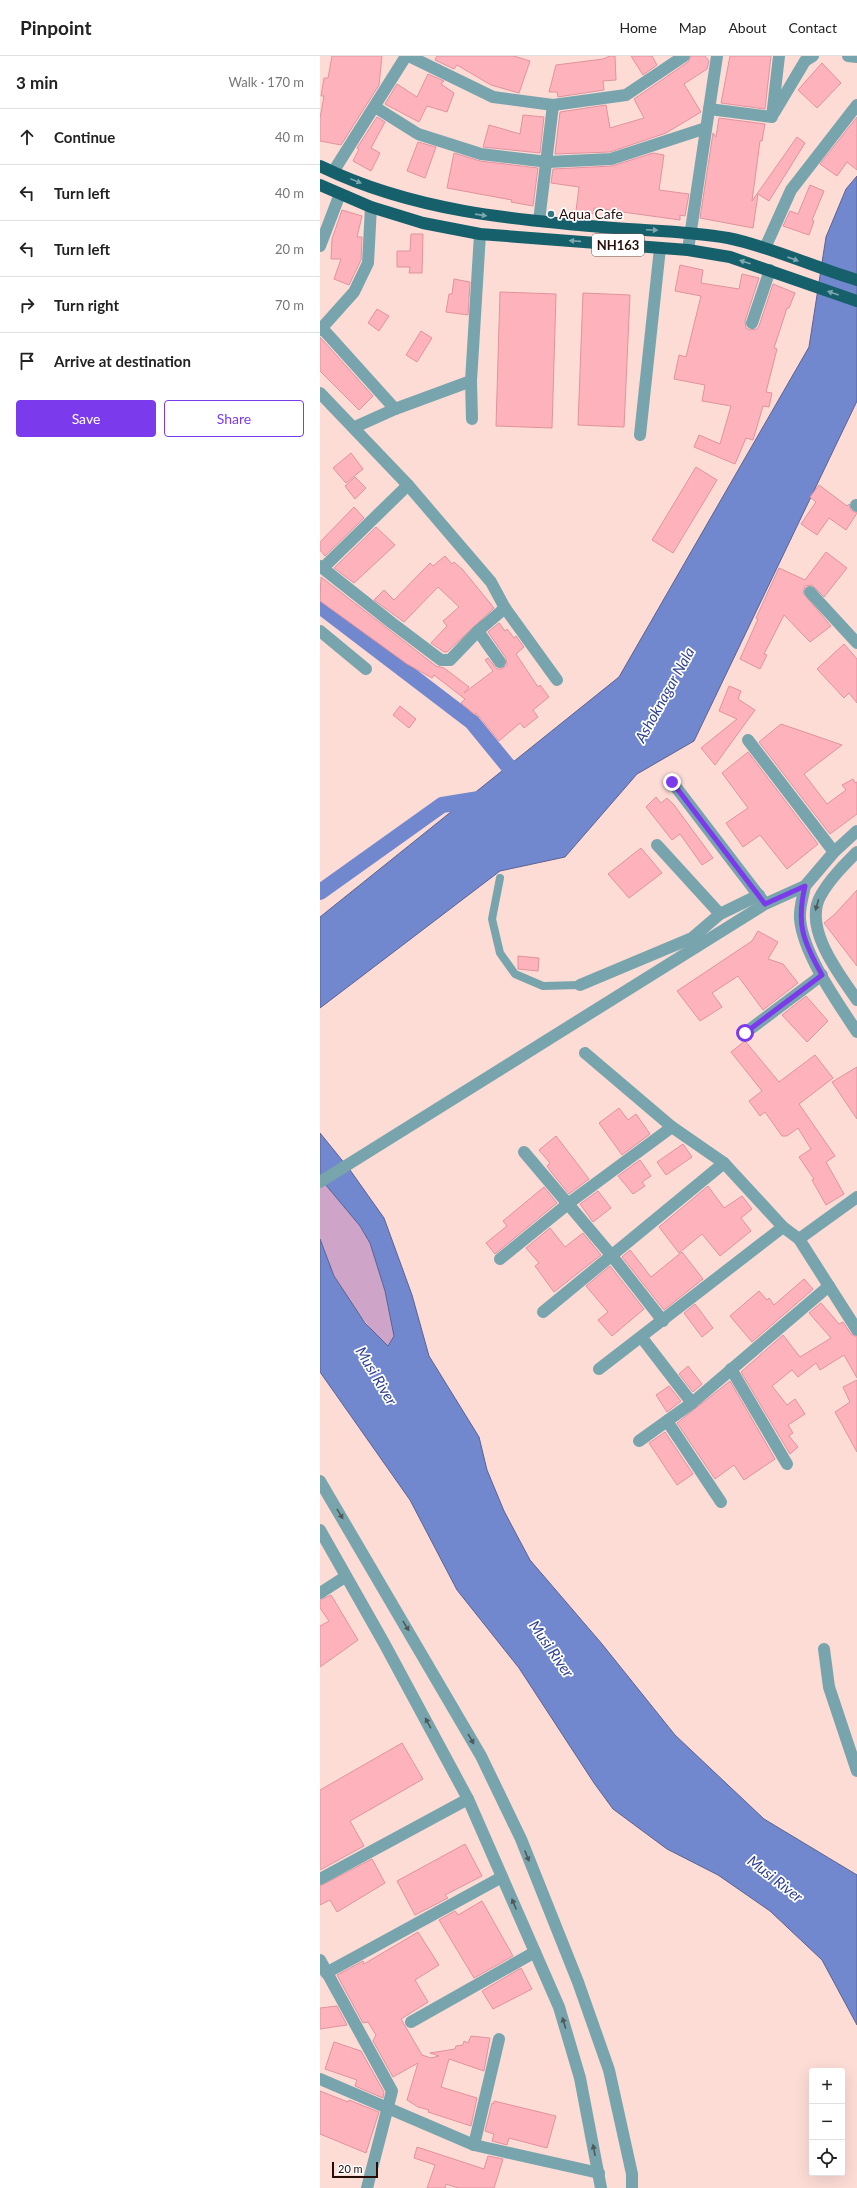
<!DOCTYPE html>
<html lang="en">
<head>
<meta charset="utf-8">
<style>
  :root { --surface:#fff; --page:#f6f6f6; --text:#222; --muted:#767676; --line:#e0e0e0; --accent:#7c3aed }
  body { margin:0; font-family:Lato,sans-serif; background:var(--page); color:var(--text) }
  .controls { position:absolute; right:12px; bottom:12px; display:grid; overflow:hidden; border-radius:4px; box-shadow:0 4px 16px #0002 }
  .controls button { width:36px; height:36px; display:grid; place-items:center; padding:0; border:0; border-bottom:1px solid var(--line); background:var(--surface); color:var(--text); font:20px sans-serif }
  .scale { position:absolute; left:12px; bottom:10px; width:46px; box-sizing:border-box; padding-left:4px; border:2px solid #270c08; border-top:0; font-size:11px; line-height:14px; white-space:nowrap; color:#270c08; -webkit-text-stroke:3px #fff; paint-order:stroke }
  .stop { position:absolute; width:12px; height:12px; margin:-9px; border:3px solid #7c3aed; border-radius:50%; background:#fff }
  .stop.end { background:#7c3aed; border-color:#fff; box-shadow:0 1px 4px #0008 }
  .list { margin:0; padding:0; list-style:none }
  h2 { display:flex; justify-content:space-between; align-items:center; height:52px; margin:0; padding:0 16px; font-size:17px }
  h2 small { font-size:13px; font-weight:400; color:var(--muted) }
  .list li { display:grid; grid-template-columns:26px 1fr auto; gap:12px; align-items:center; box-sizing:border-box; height:56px; padding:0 16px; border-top:1px solid var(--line) }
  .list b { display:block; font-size:15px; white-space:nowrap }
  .list em { font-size:13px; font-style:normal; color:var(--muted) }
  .actions { display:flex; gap:8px; padding:12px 16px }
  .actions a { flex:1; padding:9px 0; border:1px solid var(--accent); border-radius:4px; text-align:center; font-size:14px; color:var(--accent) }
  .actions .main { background:var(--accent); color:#fff }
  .icon { flex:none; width:22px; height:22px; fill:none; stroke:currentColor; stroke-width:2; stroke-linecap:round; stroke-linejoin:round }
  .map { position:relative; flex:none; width:537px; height:2132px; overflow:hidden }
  header { display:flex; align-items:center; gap:24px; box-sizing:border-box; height:56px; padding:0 20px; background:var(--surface); border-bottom:1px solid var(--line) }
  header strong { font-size:19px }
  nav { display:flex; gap:22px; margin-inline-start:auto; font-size:14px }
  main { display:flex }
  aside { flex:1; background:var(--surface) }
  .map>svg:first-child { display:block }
</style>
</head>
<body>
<header>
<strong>Pinpoint</strong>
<nav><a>Home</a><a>Map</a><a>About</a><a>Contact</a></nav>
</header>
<main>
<aside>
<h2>3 min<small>Walk · 170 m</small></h2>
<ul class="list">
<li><svg class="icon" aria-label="ahead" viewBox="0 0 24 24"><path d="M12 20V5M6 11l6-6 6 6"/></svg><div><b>Continue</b></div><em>40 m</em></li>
<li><svg class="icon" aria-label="left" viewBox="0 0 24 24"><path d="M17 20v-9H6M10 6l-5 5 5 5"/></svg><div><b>Turn left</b></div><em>40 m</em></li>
<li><svg class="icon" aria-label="left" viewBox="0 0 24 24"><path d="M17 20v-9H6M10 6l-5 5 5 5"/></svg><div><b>Turn left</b></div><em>20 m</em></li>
<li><svg class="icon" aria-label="right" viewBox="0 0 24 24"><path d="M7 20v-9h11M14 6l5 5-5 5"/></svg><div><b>Turn right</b></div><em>70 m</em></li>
<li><svg class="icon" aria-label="arrive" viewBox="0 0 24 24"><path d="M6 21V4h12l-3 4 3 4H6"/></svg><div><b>Arrive at destination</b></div></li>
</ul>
<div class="actions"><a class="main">Save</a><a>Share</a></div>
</aside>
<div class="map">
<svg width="537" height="2132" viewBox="0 0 537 2132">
  <rect width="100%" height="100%" fill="#fddcd6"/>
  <!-- green -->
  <path fill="#cea4c9" d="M0 1122 40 1170 50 1187 65 1235 74 1280 68 1291C41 1264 8 1221 0 1183 0 1167 0 1139 0 1122Z"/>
  <!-- water -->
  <g fill="#7187ce" stroke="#5b6293">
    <polygon points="537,120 537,345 374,685 317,718 245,801 180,815 0,952 0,861 299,621 489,291 506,181 526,133"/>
    <polygon points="0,1077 30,1114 64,1162 92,1239 109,1300 159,1381 167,1414 184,1455 210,1504 282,1588 355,1679 444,1763 537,1819 537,1969 502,1904 450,1855 398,1819 347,1793 293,1753 274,1727 199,1612 137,1534 90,1444 0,1316 0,1183 14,1220 45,1267 68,1290 74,1280 65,1235 50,1187 40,1170 0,1122"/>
  </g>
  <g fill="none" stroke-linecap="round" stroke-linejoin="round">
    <!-- canal -->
    <g stroke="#7187ce" stroke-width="16">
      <polyline points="0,550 152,666 202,727"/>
      <polyline points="0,836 122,749 165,742"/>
    </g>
  </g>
  <!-- building -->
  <g fill="#fdb2bc" stroke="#e0939e">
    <polygon points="12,0 62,0 59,29 21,89 0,85 0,62 4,40 1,40 4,22 8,22"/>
    <polygon points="117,0 194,0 210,5 199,37 171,29 137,9 134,13 115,4"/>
    <polygon points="290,0 295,0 296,24 283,25 284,34 238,41 237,36 229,36 236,9 283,3"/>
    <polygon points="311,0 332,0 337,9 323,19"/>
    <polygon points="371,0 385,0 389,5 387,13 364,28 381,56 346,77 290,96 235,98 240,56 286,49 290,72 324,62 314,43 368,6"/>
    <polygon points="410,0 451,0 445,53 401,47"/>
    <polygon points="502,7 521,27 497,52 478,34"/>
    <polygon points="108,18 124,25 121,28 134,37 127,56 107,50 99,66 65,48 77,28 97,41"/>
    <polygon points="203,59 224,61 220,97 163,91 169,69 200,78"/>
    <polygon points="57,61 65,66 51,92 60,97 51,115 33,105 39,93 37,92"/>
    <polygon points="537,61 537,114 527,106 517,120 500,108"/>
    <polygon points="399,62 445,68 442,85 440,85 432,145 477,81 485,87 449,145 438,138 433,172 380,162 393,77 396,81"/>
    <polygon points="98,86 116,91 105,122 87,115"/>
    <polygon points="134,97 160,105 218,112 213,150 191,146 192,144 127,132"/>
    <polygon points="333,97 344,99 339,134 369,138 365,160 360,159 360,164 274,152 274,158 256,155 259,131 231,127 233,113 292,110"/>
    <polygon points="490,129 504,135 492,164 494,165 489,179 463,170 470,155 478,158"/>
    <polygon points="22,154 42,160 37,181 42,181 41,204 29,229 14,223 21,203 11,203 12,183"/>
    <polygon points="91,178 103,178 102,217 89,217 90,211 77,211 77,195 90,195"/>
    <polygon points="360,209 383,214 381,227 419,233 422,218 439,222 425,265 426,272 430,274 437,273 439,270 453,228 475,237 469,252 467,252 454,292 457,293 446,336 452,337 449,351 443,350 433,384 426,382 415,408 374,391 379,379 400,388 411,350 382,345 385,329 354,323 359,299 366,301 381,240 355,235"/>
    <polygon points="134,223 150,226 148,259 126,256 129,238 132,238"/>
    <polygon points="180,236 236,238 232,372 176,370"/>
    <polygon points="263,237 310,239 304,371 258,369"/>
    <polygon points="57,253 69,260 59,275 48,267"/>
    <polygon points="101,275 112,282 97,306 86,299"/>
    <polygon points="0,281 53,340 39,354 0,315"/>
    <polygon points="31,397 43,413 26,427 13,412"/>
    <polygon points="376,411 397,424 353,497 332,484"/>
    <polygon points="35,421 46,432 35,443 25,430"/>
    <polygon points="499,429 527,450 529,448 531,454 537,457 526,474 509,462 497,479 481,468 496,446 490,441"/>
    <polygon points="34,451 44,462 5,500 0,494 0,486"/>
    <polygon points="56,471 75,489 34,527 14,512"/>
    <polygon points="506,496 527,512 504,541 492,529 485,530 483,537 511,570 490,586 464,559 444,598 447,599 440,613 420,603 438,563 436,562 459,512 485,524"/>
    <polygon points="125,500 132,508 134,506 143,514 174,552 127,596 124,596 111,587 127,570 123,565 139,551 118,531 84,566 54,544 64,534 74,544 110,507 113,510"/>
    <polygon points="1,521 116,610 124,612 149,631 144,637 173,615 165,604 168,602 177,613 181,613 187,609 186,602 168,576 179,567 185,575 187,573 194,582 196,580 204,591 196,598 218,631 220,629 229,641 213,654 218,661 204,672 200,667 179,685 156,657 155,659 141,647 145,643 114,619 112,622 87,608 0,545"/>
    <polygon points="524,588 537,603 537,647 529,637 524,642 497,613"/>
    <polygon points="409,630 421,635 418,643 435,654 395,709 381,692 417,663 399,655"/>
    <polygon points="80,650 96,663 89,672 73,659"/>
    <polygon points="461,668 522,689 484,718 507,748 526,734 522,729 533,723 535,727 537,726 537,758 510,778 439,686"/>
    <polygon points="428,696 498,788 467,813 440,779 423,791 406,767 428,752 402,717"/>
    <polygon points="336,741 341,747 347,742 354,749 393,802 382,809 360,778 352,784 326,751"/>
    <polygon points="321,792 342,817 309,842 288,818"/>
    <polygon points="537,834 537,910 504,867 514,859"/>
    <polygon points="438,875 458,886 448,903 463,908 478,927 443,954 418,920 392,937 402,951 380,965 357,935 432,885"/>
    <polygon points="198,900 219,902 218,915 198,913"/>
    <polygon points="486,940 508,965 487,986 462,959"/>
    <polygon points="425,985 459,1026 495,999 513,1022 479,1048 515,1100 506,1106 524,1138 506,1149 492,1124 494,1123 479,1101 491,1093 478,1072 467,1080 462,1080 445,1056 440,1060 429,1045 442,1035 411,996"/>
    <polygon points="537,1011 537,1063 512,1026"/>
    <polygon points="299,1052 308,1064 316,1058 330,1078 302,1099 279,1067"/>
    <polygon points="236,1080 269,1123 249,1138 232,1117 227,1110 230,1107 219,1094"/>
    <polygon points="363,1088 372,1101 346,1119 337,1106"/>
    <polygon points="320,1104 331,1120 322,1126 325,1130 313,1138 298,1120"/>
    <polygon points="388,1130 404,1152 422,1140 432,1153 421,1162 431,1175 400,1200 382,1178 359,1197 339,1171"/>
    <polygon points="224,1131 237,1147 175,1198 166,1187 187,1170 183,1165"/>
    <polygon points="278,1135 291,1152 273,1166 260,1148"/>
    <polygon points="230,1172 245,1191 263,1177 281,1199 234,1236 215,1210 219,1207 206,1192"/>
    <polygon points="310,1194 331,1221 362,1196 383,1223 344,1254 302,1201"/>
    <polygon points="290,1210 324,1253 292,1280 278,1264 288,1256 266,1230"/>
    <polygon points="484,1223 493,1233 491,1235 432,1286 410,1260 439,1235 447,1244 449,1242 454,1249"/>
    <polygon points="501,1247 519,1268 523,1266 531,1278 537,1281 537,1322 524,1299 500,1314 496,1307 478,1321 472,1314 452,1330 467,1349 475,1343 485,1358 468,1369 473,1377 469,1380 478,1391 470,1398 421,1316 463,1279 480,1301 511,1282 489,1257"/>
    <polygon points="375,1248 393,1272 382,1281 364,1257"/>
    <polygon points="368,1310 382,1328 373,1336 359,1318"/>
    <polygon points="537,1324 537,1396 515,1356 530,1346 523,1331"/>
    <polygon points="410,1325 455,1403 424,1424 414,1409 395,1423 357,1367"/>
    <polygon points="349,1330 361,1345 347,1356 336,1339"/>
    <polygon points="345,1376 373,1418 357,1429 329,1387"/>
    <polygon points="11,1539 38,1584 0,1611 0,1570 9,1565 0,1552 0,1544"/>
    <polygon points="82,1687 103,1723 30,1765 44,1790 0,1814 0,1734"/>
    <polygon points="145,1788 162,1820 125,1839 128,1842 95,1859 77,1825"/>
    <polygon points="52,1803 65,1827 17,1856 10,1844 0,1849 0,1830"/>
    <polygon points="162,1845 193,1900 154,1922 119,1864 135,1855 138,1859"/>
    <polygon points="98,1876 119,1909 95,1924 108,1946 81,1963 102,1999 111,2002 119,2000 110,1997 135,1993 136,1990 143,1989 144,1985 148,1987 151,1980 170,1982 164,2015 129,2003 121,2031 157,2042 151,2070 108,2056 109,2054 98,2051 87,2044 98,2007 73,2021 53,1985 56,1979 48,1966 43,1967 17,1919 43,1905 44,1908"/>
    <polygon points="201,1912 212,1933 173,1953 162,1935"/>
    <polygon points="17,1950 27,1969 0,1973 0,1952"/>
    <polygon points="14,1986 41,1995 64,2036 63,2042 35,2030 37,2024 5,2013"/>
    <polygon points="0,2035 28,2046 29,2044 59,2056 46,2097 0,2078"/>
    <polygon points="174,2045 236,2060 227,2092 189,2082 187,2089 172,2085 174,2078 165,2075 172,2047 174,2048"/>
    <polygon points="97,2091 164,2113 168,2100 183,2103 174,2132 138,2132 126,2128 125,2132 107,2132 115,2109 94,2102"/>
  </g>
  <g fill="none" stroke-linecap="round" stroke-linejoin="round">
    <!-- service -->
    <polyline stroke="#78a5ad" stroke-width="8" points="180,822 172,863 180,897 195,918 223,930 260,929"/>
    <!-- minor -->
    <g stroke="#78a5ad" stroke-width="12">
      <polyline points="89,0 173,41 233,49 306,39 364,0"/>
      <polyline points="528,0 537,1"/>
      <polyline points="55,51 98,78 161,98 228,106 291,103 386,72"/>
      <polyline points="389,53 452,61 459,0"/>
      <polyline points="454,57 485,5 493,0"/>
      <polyline points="13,116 86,0"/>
      <polyline points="219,165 233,49"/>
      <polyline points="0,190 20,138"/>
      <polyline points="445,192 471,134 537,49"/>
      <polyline points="368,194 397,0"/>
      <polyline points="432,267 450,214"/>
      <polyline points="2,272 75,353"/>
      <polyline points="0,274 34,236 48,207 51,151"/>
      <polyline points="0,337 88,429 171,526 185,552 237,624"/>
      <polyline points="152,363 151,325 160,178"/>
      <polyline points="35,371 75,353 151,325"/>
      <polyline points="320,379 340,192"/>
      <polyline points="536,449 537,450"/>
      <polyline points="0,510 72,567 121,604 130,604 158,575 185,552"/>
      <polyline points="3,512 88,429"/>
      <polyline points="490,536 537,587"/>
      <polyline points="0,575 46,613"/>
      <polyline points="158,575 180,606"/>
      <polyline points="428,684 514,796"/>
      <polyline points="352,726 443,845"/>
      <polyline points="337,789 400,858"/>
      <polyline points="260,929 372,882 400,858 439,839"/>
      <polyline points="425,977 502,919"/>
      <polyline points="265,997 352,1071 404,1107 463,1171 479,1183 537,1274"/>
      <polyline points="204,1096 292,1200 343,1265"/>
      <polyline points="479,1183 537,1141"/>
      <polyline points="180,1203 249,1147 352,1071"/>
      <polyline points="223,1256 404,1107"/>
      <polyline points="322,1282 372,1347"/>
      <polyline points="279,1313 463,1171"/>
      <polyline points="411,1313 467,1408"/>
      <polyline points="347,1365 401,1446"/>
      <polyline points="319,1385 372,1347 509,1230"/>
      <polyline points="0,1537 25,1521"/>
      <polyline points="504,1593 509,1631 537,1715"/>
      <polyline points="0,1823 148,1743"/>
      <polyline points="0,1904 72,2035 47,2132"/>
      <polyline points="6,1917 182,1821"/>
      <polyline points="91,1966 215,1896"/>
      <polyline points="0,2023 154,2089 279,2117"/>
      <polyline points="154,2089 179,1983"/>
    </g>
    <!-- tertiary -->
    <g stroke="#78a5ad" stroke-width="12">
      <path d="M537 796C524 809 510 823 501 839 482 871 519 918 537 944"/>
      <path d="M485 830C483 841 479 852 480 863 483 898 518 947 537 976"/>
      <polyline points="0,1126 445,848 485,830 514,796 537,775"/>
      <polyline points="0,1425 161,1700 201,1783 258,1926 289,2014 312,2118 312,2132"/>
      <polyline points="0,1474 64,1587 148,1743 239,1951 260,2022 281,2132"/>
    </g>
    <!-- trunk -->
    <g stroke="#16606c" stroke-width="12">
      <path d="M0 110C92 155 193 164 294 172 332 175 370 175 408 182 449 190 496 212 537 224"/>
      <polyline points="0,129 51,151 103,167 160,178 368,194 410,201 537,245"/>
    </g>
  </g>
  <!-- one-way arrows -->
  <defs><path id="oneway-solid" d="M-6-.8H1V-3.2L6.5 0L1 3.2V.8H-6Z"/></defs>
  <g fill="#7fa8ae">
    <use href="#oneway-solid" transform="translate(36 125) rotate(22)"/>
    <use href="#oneway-solid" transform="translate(161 159) rotate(8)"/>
    <use href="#oneway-solid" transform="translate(332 174) rotate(3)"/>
    <use href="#oneway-solid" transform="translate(255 185) rotate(-176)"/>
    <use href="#oneway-solid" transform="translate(473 203) rotate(20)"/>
    <use href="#oneway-solid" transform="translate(425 206) rotate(-163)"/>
    <use href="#oneway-solid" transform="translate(513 237) rotate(-161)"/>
  </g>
  <g fill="#50585a">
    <use href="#oneway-solid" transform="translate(497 849) rotate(106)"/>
    <use href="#oneway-solid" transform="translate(20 1458) rotate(59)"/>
    <use href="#oneway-solid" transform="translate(86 1570) rotate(59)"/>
    <use href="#oneway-solid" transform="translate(108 1667) rotate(-118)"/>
    <use href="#oneway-solid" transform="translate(151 1683) rotate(60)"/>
    <use href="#oneway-solid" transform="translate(207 1800) rotate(68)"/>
    <use href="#oneway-solid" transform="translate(194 1848) rotate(-113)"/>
    <use href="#oneway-solid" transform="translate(244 1967) rotate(-107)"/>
    <use href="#oneway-solid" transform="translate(274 2094) rotate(-101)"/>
  </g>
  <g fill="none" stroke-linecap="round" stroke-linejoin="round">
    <!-- route -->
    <path stroke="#7c3aed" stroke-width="5" d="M352 726 445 848 485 830C476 868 483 885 502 919L425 977"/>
  </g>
  <!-- markers -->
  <circle fill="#317783" stroke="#fff" stroke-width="1.5" cx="231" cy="158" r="4"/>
  <g text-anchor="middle" stroke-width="3.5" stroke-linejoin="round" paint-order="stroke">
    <!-- shield labels -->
    <rect fill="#fff" stroke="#685552" stroke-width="1" x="272" y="178" width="52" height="22" rx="3"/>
    <g font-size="13" font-weight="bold" fill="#270c08">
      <text x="298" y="194">NH163</text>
    </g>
    <!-- poi labels -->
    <g font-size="14" fill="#270c08" stroke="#fff" text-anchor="start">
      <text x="239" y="163">Aqua Cafe</text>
    </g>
    <!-- water labels -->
    <g font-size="15" font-style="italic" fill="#2d3e93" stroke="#fff">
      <text transform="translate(345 639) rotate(-61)" y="5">Ashoknagar Nala</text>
      <text transform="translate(56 1320) rotate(59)" y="5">Musi River</text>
      <text transform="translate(231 1593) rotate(55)" y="5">Musi River</text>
      <text transform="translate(455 1823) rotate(38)" y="5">Musi River</text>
    </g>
  </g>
</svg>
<div class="controls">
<button>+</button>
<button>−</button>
<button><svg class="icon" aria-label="locate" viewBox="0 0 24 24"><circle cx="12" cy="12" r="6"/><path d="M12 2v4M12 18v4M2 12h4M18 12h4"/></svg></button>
</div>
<div class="scale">20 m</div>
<div class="stop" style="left:425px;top:977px"></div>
<div class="stop end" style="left:352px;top:726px"></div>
</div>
</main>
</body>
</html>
